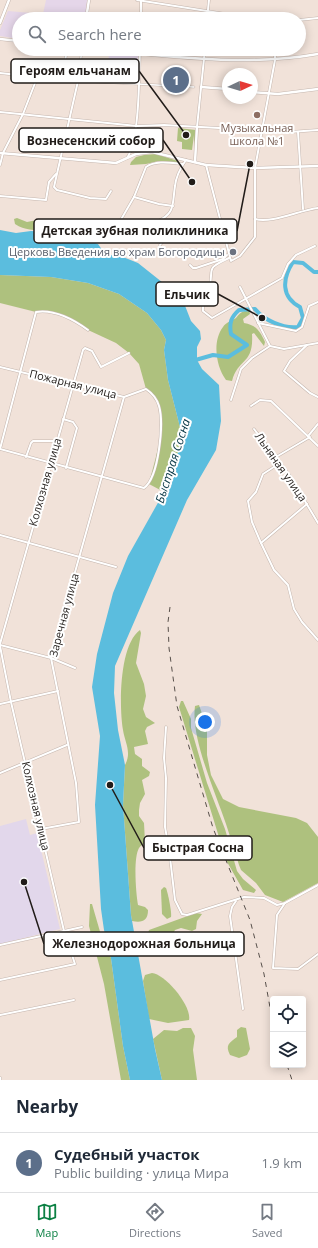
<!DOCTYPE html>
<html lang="en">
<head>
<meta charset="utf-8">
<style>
  :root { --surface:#fff; --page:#f2f2f3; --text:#1f2937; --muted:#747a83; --line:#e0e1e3; --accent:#0b8043 }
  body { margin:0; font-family:"Open Sans",sans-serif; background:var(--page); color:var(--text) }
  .controls { position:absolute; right:12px; bottom:12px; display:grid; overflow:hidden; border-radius:4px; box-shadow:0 2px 10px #0003 }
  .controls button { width:36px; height:36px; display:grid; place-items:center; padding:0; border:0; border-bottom:1px solid var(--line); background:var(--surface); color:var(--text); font:20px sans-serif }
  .compass { position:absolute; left:222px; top:68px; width:36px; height:36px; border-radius:50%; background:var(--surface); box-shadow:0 2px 10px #0003; rotate:86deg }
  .you { position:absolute; left:205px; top:722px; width:14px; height:14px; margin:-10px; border:3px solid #fff; border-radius:50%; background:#1a73e8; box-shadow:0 0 0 6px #1a73e833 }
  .badge { display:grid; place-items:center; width:26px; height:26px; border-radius:50%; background:var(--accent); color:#fff; font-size:13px; font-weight:700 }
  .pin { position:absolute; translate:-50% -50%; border:2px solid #fff; box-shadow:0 1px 4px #0006 }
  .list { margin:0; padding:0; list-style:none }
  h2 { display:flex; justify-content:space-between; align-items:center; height:52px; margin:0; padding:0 16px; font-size:17px }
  h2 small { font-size:13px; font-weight:400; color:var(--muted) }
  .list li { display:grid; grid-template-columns:26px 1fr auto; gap:12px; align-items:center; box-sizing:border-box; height:60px; padding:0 16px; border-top:1px solid var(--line) }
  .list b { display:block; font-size:15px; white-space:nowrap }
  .list p { margin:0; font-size:13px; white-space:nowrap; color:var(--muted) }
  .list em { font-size:13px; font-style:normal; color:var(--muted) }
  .icon { flex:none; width:22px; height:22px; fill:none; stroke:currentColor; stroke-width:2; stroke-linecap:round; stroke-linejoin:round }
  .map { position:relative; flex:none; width:318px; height:1080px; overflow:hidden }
  .search { position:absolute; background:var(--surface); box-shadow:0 2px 10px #0003; left:12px; right:12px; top:12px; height:44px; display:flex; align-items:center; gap:10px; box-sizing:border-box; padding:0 14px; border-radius:22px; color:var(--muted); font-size:15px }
  .sheet { height:112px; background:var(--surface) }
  nav { display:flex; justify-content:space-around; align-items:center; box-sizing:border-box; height:56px; border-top:1px solid var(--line); background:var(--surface); font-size:11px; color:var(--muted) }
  nav a { display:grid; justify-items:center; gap:2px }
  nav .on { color:var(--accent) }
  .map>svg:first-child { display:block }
</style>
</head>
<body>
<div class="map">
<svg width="318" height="1080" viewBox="0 0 318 1080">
  <rect width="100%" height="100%" fill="#f1e2d9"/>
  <!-- commercial -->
  <g fill="#e5d6e9">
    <polygon points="46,0 87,0 86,14 71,13 70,19 19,19 19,39 0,36 0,30 8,11 43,14"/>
    <polygon points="109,53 138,55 136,82 107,81"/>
  </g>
  <!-- medical -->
  <polygon fill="#e2d7eb" points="26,819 30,835 37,833 60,929 0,944 0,826"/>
  <!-- green -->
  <g fill="#aec17e">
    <polygon points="178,128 196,130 194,149 194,135 192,150 182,149 182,142 177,141"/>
    <polygon points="156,154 178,161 178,163 159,161 146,164 130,165 131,162 136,157 144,155"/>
    <path d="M17 218 27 222 37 220H52L71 226 75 231 73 238C59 244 57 235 46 232 34 229 25 231 15 224L14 219Z"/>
    <path d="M0 275 51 277 88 283 119 294 147 313 161 330 166 340 164 350 168 380 181 431V444L164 492 149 484C155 458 175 406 146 389L139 364 129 353 116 343 88 330 73 319 44 311 36 312 0 303Z"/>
    <path d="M249 310 250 314 243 319 244 323C256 325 260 331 265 342L264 346 254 333 252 334C254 365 238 358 232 381L226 380C216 367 212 341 223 327 226 322 232 321 236 318 240 313 242 311 249 310Z"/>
    <path d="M140 630 141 633 136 663 144 684 146 696 143 709 146 717 155 723 147 727 145 731 148 744 134 747 135 754 142 759V766L150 772 149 776 142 780 145 794 140 803 139 810V816L144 823 145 842C144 844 140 846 139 848 133 858 136 894 138 905L145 907 148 910C148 921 142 923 132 921L131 915 123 805 125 765C132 752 125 743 123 730 119 707 119 645 140 630Z"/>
    <polygon points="181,701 183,701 191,719 191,728 207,783 225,829 237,871 243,879 256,890 254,893 243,890 226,860 179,707"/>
    <path d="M199 705 207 728V755L211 775 223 799 239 807 296 818 307 823 318 837V883L283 902 265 895 256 883 241 870 239 865C233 847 228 828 221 810 211 782 191 735 195 706Z"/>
    <path d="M164 887 166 888C168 893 172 913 171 917L167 919 162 914 161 890Z"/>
    <polygon points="90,904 92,904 103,942 110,951 123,1046 130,1080 121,1080 104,984 89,926"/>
    <polygon points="196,913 202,914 197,921 196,929 192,931 181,928 175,930 172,935 168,937 161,936 148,941 147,936 149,930"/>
    <path d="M152 973C165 974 192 1006 189 1020L168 1023 149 1019 143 981 145 975Z"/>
    <path d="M241 1027 246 1028 250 1049 247 1055 239 1058 230 1055C225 1045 229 1043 237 1037V1030Z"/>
    <polygon points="183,1028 191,1028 195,1036 193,1050 197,1080 162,1080 153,1039 164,1030 177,1031"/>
  </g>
  <!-- water -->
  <polygon fill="#5bbdde" points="0,230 16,233 31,231 47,232 57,239 67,240 79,237 98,244 105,254 123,257 138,263 182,298 191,321 200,331 201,339 197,347 197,360 202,369 219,385 221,421 216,450 187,500 115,666 114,693 118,730 125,765 123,805 131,915 155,1049 162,1080 130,1080 123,1046 110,951 104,930 101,909 95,805 100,736 92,687 97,654 113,593 128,556 164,492 181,444 181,431 168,380 164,350 166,340 161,330 147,313 119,294 88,283 51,277 0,275"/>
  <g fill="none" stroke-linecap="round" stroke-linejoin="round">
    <!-- river -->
    <path stroke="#5bbdde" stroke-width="4" d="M192 361 213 355 228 357 247 345 231 334C229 323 231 317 239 310L255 309C264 320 283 329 298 327L303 318 300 307C281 297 282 279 293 262L303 263 314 272H318"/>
    <!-- pedestrian casing -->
    <g stroke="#c5b6ae" stroke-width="2.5">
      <g id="pedestrian">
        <polyline points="62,80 194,87"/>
        <polyline points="78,81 82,49"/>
      </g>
    </g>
    <!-- minor casing -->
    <g stroke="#c5b6ae" stroke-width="3">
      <g id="minor">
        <polyline points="137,0 257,19"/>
        <polyline points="141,19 141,0"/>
        <polyline points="207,19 209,0"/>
        <polyline points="299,20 318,18"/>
        <polyline points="0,73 62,80 67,49"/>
        <polyline points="78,81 54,187 57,190 90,198 106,199 111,191"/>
        <polyline points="0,112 137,126 164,125 290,132 318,130"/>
        <polyline points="197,127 205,49"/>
        <polyline points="298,132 303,209"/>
        <polyline points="134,143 139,148 148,152"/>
        <path d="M127 158C140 140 139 73 140 49"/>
        <polyline points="0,165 3,153 23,114 37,78"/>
        <polyline points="206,165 231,261 240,256 255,237 255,168 275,60 275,49"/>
        <polyline points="0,196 46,200 49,182 56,174"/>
        <polyline points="134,197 159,204 173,206"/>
        <path d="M255 219C271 224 300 210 318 208"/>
        <path d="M156 222C176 213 172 205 175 186 176 177 181 167 186 160"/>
        <path d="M125 238 118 232 119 223 134 197 146 167C156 160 171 163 183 164"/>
        <polyline points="160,245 167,236 173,234 185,232 195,235 222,232"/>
        <path d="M229 258C203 270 215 268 209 290 207 298 202 302 203 311L212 318 282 278 288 264 296 255 315 246"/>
        <polyline points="190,265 193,268 196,268 223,259 227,255"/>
        <polyline points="240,287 270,346 284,349 318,343"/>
        <polyline points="258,323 296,331 302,327 309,306 318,302"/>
        <polyline points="307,345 290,361 284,371 310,393 318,397"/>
        <path d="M0 367 124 397 146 389C152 393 157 399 159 406 164 423 159 477 144 488L0 449"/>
        <polyline points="231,400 241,369 252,358 270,346"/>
        <polyline points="251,406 260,400 271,401 318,446"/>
        <polyline points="63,419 73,422 77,428 66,468"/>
        <polyline points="254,429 290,476 318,523"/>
        <polyline points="309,435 318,424"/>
        <path d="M0 449 36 312C55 309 73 319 88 330"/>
        <polyline points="26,457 31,443 33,441 56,441"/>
        <polyline points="276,457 310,437"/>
        <polyline points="307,504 261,543 274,570 288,585 294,609 302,622 318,640"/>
        <polyline points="0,535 116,567"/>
        <polyline points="261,543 252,522 248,501 256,492 263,474 280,463"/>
        <polyline points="0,644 83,350 85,348 92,351 101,367 129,353"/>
        <polyline points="0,645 51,658 75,668"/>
        <polyline points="0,646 11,702 64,931 75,964 0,980"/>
        <polyline points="0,704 58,691"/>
        <polyline points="166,727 164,758 166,778 165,827 169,849 175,900 182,914 187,915 244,897 264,898 277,905 285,903 318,885"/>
        <polyline points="0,773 67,745"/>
        <polyline points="41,829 79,822 76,783 51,658 124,397"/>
        <polyline points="169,849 201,849"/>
        <polyline points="236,901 232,907 230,916 243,1009"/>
        <polyline points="285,903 277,915 273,968 298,969 318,954"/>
        <polyline points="0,945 82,927"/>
        <polyline points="0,1015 74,1000"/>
      </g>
    </g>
    <!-- tertiary casing -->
    <g stroke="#c5b6ae" stroke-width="3.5">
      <g id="tertiary">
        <polyline points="86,19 89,0"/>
        <polyline points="0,39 19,41"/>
        <path d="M93 49C167 56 245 67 318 54"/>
        <polyline points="201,87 228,89"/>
        <polyline points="252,92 278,94 318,89"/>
        <polyline points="0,153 116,163 136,154 152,152 206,165"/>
        <polyline points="195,162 197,127"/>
        <polyline points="0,1078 0,1080"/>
      </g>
    </g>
    <!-- secondary casing -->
    <g stroke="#c5b6ae" stroke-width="3.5">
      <g id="secondary">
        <polyline points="0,23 9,0"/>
        <polyline points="206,165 255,168 318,166"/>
      </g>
    </g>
    <!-- pedestrian -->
    <use href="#pedestrian" stroke="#fff" stroke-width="1.5"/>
    <!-- minor -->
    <use href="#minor" stroke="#fff" stroke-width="2"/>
    <!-- tertiary -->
    <use href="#tertiary" stroke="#fff" stroke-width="2.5"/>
    <!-- secondary -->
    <use href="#secondary" stroke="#fff" stroke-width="2.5"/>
    <!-- rail -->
    <g stroke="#58504b" stroke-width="1" stroke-dasharray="5 5" stroke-linecap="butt">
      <polyline points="170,607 168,622 169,648 177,706 213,828 250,920 264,974 273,1024"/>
      <polyline points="287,1065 292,1080"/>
    </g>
  </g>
  <!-- markers -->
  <circle fill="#8d6e63" stroke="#fff" stroke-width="1.5" cx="257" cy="115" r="4"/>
  <circle fill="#6b7280" stroke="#fff" stroke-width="1.5" cx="233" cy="252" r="4"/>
  <g text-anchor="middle" stroke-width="4" stroke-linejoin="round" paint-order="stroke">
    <!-- education labels -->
    <g font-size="11" fill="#785e54" stroke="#fff">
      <text x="257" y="132">Музыкальная<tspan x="257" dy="13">школа №1</tspan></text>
    </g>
    <!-- worship labels -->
    <g font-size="11" fill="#5b616d" stroke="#fff" text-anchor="end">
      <text x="225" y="256">Церковь Введения во храм Богородицы</text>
    </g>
    <!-- street labels -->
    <g font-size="11" fill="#211c19" stroke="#fff">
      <text transform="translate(73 384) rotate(14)" y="4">Пожарная улица</text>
      <text transform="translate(281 467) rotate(55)" y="4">Льняная улица</text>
      <text transform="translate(45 482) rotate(-74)" y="4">Колхозная улица</text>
      <text transform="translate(64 615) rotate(-75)" y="4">Заречная улица</text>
      <text transform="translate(36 806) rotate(77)" y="4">Колхозная улица</text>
    </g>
    <!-- water labels -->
    <g font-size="12" font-style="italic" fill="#073644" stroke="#fff">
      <text transform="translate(173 461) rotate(-72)" y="4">Быстрая Сосна</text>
    </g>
  </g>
  <!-- callouts -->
  <path fill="none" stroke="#211c19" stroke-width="1.5" d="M186 135L139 71M192 182L163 140M250 164L237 231M262 318L218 294M110 785L144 848M24 882L44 944"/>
  <g fill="#211c19" stroke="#fff" stroke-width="1.5">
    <circle cx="186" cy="135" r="4"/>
    <circle cx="192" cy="182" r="4"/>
    <circle cx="250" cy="164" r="4"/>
    <circle cx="262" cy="318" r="4"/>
    <circle cx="110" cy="785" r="4"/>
    <circle cx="24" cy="882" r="4"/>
  </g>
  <g fill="#fff" stroke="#211c19" stroke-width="1.5">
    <rect x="11" y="59" width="128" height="24" rx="4"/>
    <rect x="19" y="128" width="144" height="24" rx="4"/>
    <rect x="34" y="219" width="203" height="24" rx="4"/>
    <rect x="156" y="282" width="62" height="24" rx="4"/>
    <rect x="144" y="836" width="108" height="24" rx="4"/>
    <rect x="44" y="932" width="200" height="24" rx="4"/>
  </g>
  <g font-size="12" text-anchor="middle" font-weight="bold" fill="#211c19">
    <text x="75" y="75">Героям ельчанам</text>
    <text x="91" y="145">Вознесенский собор</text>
    <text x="135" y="235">Детская зубная поликлиника</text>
    <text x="187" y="299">Ельчик</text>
    <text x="198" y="852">Быстрая Сосна</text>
    <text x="144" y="948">Железнодорожная больница</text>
  </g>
</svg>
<div class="controls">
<button><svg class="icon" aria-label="locate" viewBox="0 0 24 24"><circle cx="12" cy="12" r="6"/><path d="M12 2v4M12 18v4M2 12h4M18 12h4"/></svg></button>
<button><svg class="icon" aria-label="layers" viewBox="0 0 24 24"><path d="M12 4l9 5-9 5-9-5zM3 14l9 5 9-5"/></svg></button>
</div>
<svg class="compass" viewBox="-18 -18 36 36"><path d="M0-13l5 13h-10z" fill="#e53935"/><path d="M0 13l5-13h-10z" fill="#747a83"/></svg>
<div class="you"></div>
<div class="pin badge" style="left:176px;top:80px;background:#5c6f8a">1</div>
<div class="search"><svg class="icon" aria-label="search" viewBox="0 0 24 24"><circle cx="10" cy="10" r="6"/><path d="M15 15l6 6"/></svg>Search here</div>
</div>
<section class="sheet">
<h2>Nearby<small></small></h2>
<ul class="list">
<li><span class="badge" style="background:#5c6f8a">1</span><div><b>Судебный участок</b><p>Public building · улица Мира</p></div><em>1.9 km</em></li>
</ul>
</section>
<nav>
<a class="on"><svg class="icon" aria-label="map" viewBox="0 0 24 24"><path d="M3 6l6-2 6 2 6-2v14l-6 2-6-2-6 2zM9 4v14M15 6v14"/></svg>Map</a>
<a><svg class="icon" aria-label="directions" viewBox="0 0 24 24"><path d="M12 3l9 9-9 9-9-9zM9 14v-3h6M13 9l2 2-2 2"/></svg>Directions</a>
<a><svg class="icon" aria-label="saved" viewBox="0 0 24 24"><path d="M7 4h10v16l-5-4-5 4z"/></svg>Saved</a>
</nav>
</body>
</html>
